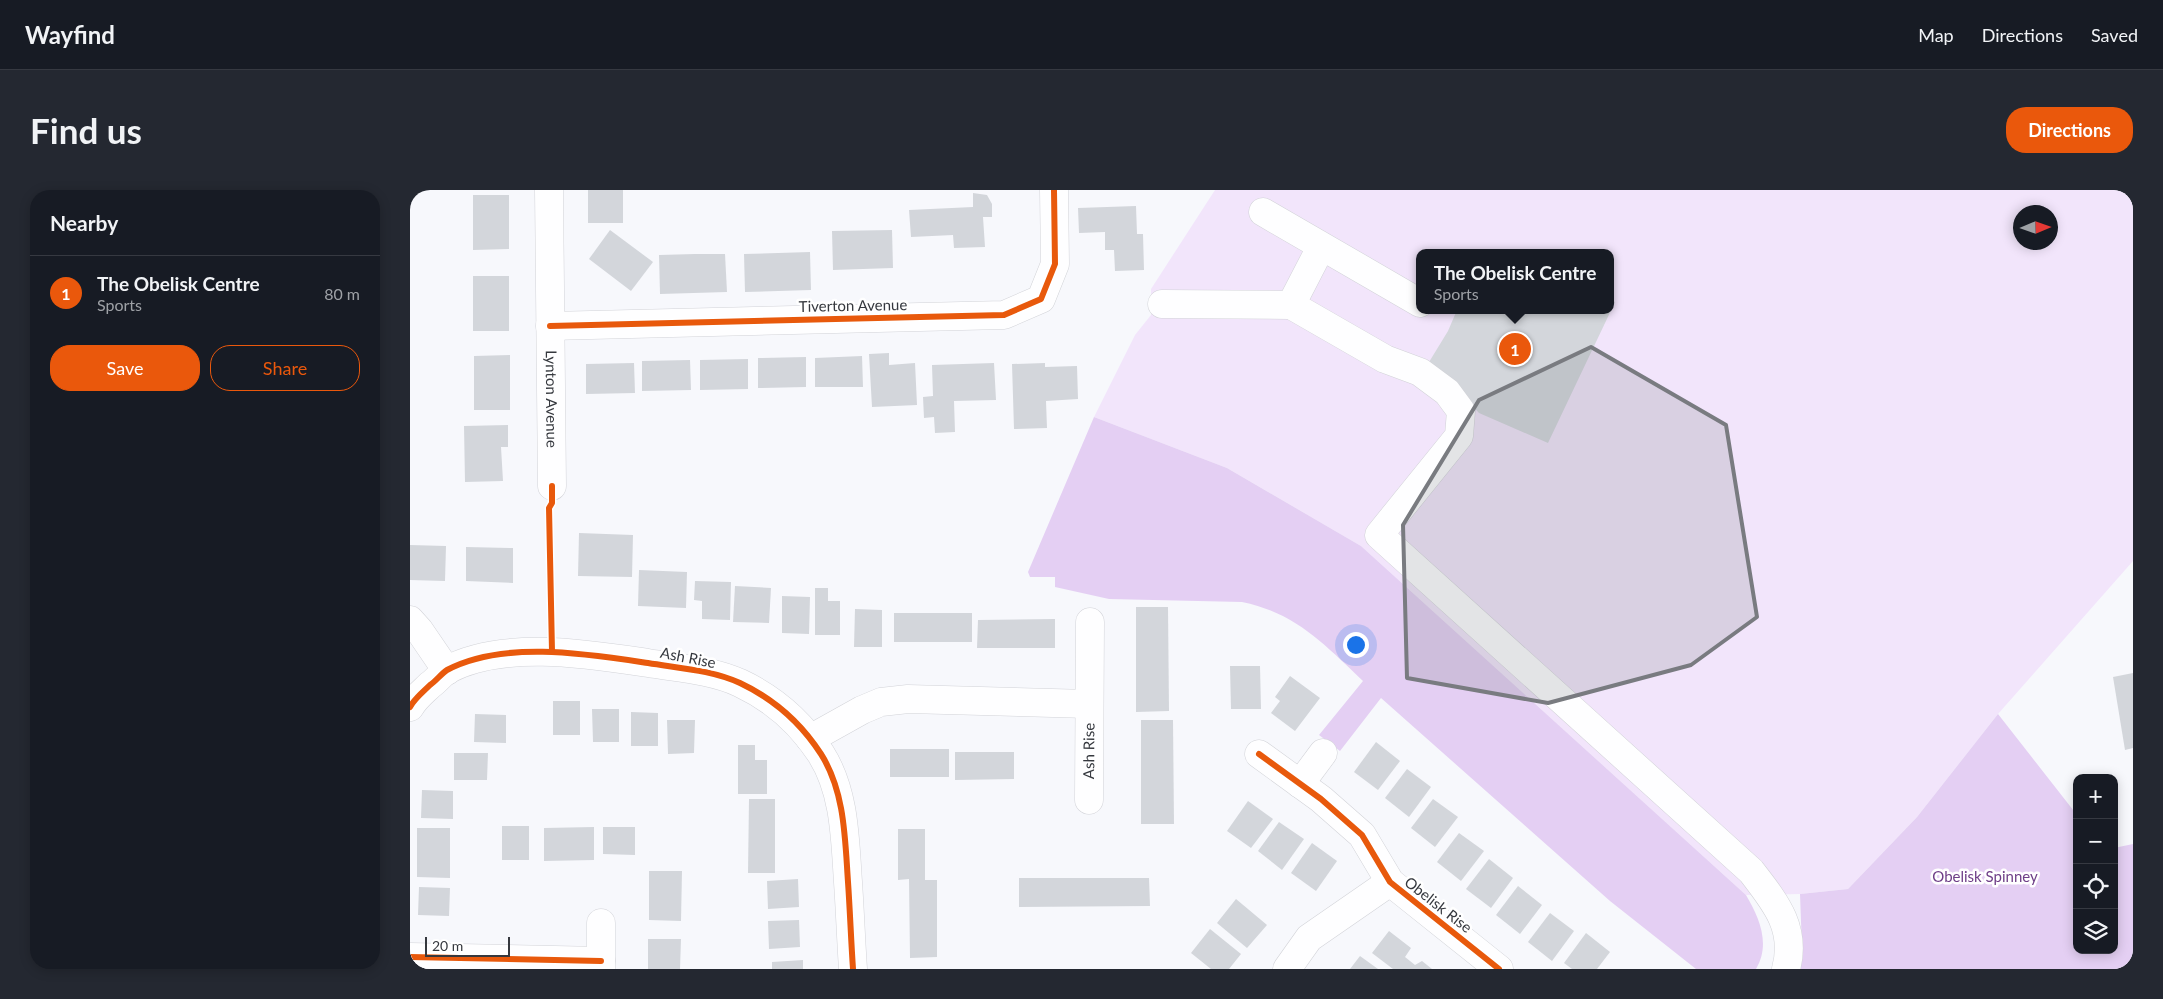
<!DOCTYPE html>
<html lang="en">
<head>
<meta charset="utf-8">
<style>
  :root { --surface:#171b24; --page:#242831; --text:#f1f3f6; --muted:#9ea1a6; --line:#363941; --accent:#ea580c }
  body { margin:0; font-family:Lato,sans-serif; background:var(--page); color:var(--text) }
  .controls { position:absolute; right:15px; bottom:15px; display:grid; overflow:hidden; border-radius:10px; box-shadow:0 2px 12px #0003 }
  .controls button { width:45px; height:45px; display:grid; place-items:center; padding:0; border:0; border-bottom:1px solid var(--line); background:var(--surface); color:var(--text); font:25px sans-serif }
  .compass { position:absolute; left:1603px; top:15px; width:45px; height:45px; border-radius:50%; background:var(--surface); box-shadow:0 2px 12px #0003; rotate:88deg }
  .scale { position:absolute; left:15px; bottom:12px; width:85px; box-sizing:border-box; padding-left:5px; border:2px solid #35383e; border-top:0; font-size:14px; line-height:18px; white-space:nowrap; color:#35383e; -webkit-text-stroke:4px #fff; paint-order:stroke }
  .you { position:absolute; left:945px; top:454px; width:18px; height:18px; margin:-12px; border:4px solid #fff; border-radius:50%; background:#1a73e8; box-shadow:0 0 0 8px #1a73e833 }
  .badge { display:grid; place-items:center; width:32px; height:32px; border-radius:50%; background:var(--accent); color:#fff; font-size:16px; font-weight:700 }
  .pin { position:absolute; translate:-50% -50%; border:2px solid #fff; box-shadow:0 1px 5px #0006 }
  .popup { position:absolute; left:1006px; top:59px; width:198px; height:65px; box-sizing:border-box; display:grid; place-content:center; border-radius:10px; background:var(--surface); filter:drop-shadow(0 1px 4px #0005); font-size:16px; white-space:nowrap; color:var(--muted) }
  .popup b { font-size:19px; color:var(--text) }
  .popup::after { content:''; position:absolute; left:50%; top:100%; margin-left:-10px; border:10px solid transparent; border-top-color:var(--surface) }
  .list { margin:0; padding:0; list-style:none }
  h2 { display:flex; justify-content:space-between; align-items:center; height:65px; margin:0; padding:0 20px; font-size:21px }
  h2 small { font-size:16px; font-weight:400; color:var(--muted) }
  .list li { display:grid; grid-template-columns:32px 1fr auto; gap:15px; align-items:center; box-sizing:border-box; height:75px; padding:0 20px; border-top:1px solid var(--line) }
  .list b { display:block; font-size:19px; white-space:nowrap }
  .list p { margin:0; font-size:16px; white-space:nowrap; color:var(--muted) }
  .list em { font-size:16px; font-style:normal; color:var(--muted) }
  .actions { display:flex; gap:10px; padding:15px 20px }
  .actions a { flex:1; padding:11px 0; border:1px solid var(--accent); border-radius:20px; text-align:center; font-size:18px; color:var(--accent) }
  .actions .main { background:var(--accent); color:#fff }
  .icon { flex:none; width:28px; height:28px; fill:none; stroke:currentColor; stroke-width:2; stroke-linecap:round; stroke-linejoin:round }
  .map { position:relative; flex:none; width:1723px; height:779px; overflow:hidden; border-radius:20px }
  header { display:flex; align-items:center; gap:30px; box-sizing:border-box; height:70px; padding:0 25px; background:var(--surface); border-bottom:1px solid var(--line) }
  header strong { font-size:24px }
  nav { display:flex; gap:28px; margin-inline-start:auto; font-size:18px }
  .intro { display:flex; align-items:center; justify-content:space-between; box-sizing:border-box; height:120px; padding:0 30px }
  h1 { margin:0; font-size:35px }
  .button { padding:12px 22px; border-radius:20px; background:var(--accent); color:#fff; font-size:18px; font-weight:700 }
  main { display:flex; gap:30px; padding:0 30px }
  aside { flex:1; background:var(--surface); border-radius:20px; box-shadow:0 2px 12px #0003 }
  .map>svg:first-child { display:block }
</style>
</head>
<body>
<header>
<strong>Wayfind</strong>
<nav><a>Map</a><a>Directions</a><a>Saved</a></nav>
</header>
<div class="intro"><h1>Find us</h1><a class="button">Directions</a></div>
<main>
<aside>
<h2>Nearby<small></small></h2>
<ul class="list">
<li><span class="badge">1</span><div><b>The Obelisk Centre</b><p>Sports</p></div><em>80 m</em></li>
</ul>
<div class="actions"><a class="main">Save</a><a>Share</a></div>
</aside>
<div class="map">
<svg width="1723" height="779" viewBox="0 0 1723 779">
  <rect width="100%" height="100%" fill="#f7f8fc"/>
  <!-- green -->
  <path fill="#f2e5fb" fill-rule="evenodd" d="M805 0H1723V371L1588 524 1507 627 1438 699 1390 704 1336 705 951 356 817 278 684 227 725 145 741 125V99ZM1610 22H1640V52H1610ZM1010 63H1200V120H1010Z"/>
  <!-- forest -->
  <g fill="#e4cff3">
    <path d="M684 227 817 278 951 356 1336 705C1349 727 1361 754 1346 779H1286L1200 711 971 508 930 561 909 545 953 491C915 455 886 423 832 412L699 409 645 397V387H620L618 382Z"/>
    <polygon points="1588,524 1667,625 1667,760 1704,760 1704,658 1723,654 1723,779 1388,779 1392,759 1390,704 1438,699 1507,627"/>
  </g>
  <!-- building -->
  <g fill="#d3d6db">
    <rect x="178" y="0" width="35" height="33"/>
    <polygon points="563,3 577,5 582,14 582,27 573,27 575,57 544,58 543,45 501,47 499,20 563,17"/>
    <polygon points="63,5 99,5 99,59 63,60"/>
    <polygon points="726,16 727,44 733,44 734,80 705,81 704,60 695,60 695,42 669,43 668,18"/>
    <polygon points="200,40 243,72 221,101 179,69"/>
    <polygon points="482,40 483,78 423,80 422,41"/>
    <polygon points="400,62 401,100 335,102 334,64"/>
    <polygon points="285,64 315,64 317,102 250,104 249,65"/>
    <rect x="63" y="86" width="36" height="55"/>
    <polygon points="1200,110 1205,112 1138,253 1069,223 1043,195 1016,177 1038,141 1047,120 1200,120"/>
    <polygon points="479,163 479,175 505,173 507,215 462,217 459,164"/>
    <polygon points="100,165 100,220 64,220 64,166"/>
    <polygon points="452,166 453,197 405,197 405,168"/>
    <polygon points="396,167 396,197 348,198 348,168"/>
    <polygon points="338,169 338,199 290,200 290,170"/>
    <polygon points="280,170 281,200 232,201 232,171"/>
    <polygon points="224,173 225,203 176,204 176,174"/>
    <polygon points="584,173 586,210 544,211 545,242 525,243 524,227 514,228 513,207 523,206 522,175"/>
    <polygon points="635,173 635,177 667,176 668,209 636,211 637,238 604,239 602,174"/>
    <polygon points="98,235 98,257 91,257 93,291 55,292 54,236"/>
    <polygon points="169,343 223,345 222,387 168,386"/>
    <polygon points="0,355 36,356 35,391 0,390"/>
    <polygon points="56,357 103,358 103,393 56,391"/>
    <polygon points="229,380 277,382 276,418 228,416"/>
    <polygon points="285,391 321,392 320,430 292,429 292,411 284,410"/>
    <polygon points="325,396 361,398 359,433 323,432"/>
    <polygon points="405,398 418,398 418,411 430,411 430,445 405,445"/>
    <polygon points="372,406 400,407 399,444 372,443"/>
    <polygon points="726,417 758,417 759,521 726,522"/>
    <polygon points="445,419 472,420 472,457 444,457"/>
    <rect x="484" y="423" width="78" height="29"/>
    <polygon points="645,429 645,458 567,458 568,430"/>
    <polygon points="820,476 850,476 851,519 821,519"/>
    <polygon points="1723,483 1723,558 1715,560 1703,487"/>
    <polygon points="880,486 910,508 885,541 861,523 870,511 865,507"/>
    <rect x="143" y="511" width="27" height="34"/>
    <polygon points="182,519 209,519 209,552 183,552"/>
    <polygon points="221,522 248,523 248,556 221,556"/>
    <polygon points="65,524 96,525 96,553 64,552"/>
    <polygon points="257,530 285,530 284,563 258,564"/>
    <polygon points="731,530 763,530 764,634 731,634"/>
    <polygon points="966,552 990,571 968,600 944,582"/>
    <polygon points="328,555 345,555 345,570 357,570 357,604 328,604"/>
    <rect x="480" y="559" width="59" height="28"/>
    <polygon points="545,562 604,562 604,589 545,590"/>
    <polygon points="44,563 78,563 77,590 44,590"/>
    <polygon points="997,579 1021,597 999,627 975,608"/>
    <polygon points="12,600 43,601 43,629 11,628"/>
    <polygon points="339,609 365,609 365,683 338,683"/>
    <polygon points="1023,609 1048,627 1025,657 1001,638"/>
    <polygon points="838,611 863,629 841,658 817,641"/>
    <polygon points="869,632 894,649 872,680 848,661"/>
    <rect x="92" y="636" width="27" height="34"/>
    <polygon points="184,637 184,670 134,671 134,638"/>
    <polygon points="193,637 225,637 225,665 193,664"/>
    <polygon points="7,638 40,638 40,688 7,687"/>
    <polygon points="488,639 515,639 515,690 527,690 527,767 500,768 499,689 488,690"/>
    <polygon points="1049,643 1074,661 1051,691 1027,672"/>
    <polygon points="902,653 927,671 906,701 881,683"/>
    <polygon points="1079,669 1103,688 1081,718 1056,699"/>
    <polygon points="239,681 272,681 271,731 239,730"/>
    <polygon points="609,688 739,688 740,716 609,717"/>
    <polygon points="388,689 389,717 358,719 357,691"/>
    <polygon points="1108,696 1132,715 1110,744 1086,725"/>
    <polygon points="9,697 40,698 39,726 8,725"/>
    <polygon points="826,709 857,735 837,758 807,733"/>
    <polygon points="1140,723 1164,741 1142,771 1118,752"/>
    <polygon points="389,730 390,757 359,759 358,731"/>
    <polygon points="800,739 831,764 819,779 801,779 781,763"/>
    <polygon points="979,741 1001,758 995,767 1005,775 1012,771 1022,779 983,779 962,763"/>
    <polygon points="1176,743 1200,762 1187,779 1162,779 1154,773"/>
    <polygon points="238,749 271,749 270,779 238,779"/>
    <polygon points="950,766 968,779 940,779"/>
    <polygon points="393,770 393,779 362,779 362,772"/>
  </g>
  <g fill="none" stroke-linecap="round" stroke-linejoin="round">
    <!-- minor casing -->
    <g stroke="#d2d3d8" stroke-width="29">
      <g id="minor">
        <path id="s1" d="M139 0 142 296"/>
        <polyline points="853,22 1010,113"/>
        <path d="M911 57 881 115 975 169 1010 182 1037 202 1051 221 1049 246 969 345 1341 681C1365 712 1387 738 1376 779"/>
        <polyline points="752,114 881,115"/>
        <polyline points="140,136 594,125 631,109 645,74 644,0"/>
        <polyline points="0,430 9,440 37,481"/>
        <path d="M0 517C5 508 13 502 20 495 26 491 31 484 37 480 93 450 178 464 238 473 268 478 302 480 330 493 364 509 391 533 411 564 435 602 435 649 438 692 440 721 441 750 443 779"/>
        <polyline points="400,549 452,520 471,512 498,509 679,514"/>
        <polyline points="849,564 911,609 952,645 980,692 1089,779"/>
        <polyline points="890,594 913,563"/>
        <path id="s2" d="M679 610 680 432"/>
        <polyline points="0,767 191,771"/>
        <polyline points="191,779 191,733"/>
        <polyline points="877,779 899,748 980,692"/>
      </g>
    </g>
    <!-- minor -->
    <use href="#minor" stroke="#fefeff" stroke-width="28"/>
    <!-- cycleway casing -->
    <g stroke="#fff" stroke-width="9">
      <g id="cycleway">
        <polyline points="140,136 594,125 631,109 645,74 644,0"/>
        <polyline points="142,296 142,313 139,318 142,461"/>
        <path d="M0 517C5 508 13 502 20 495 26 491 31 484 37 480 93 450 178 464 238 473 268 478 302 480 330 493 364 509 391 533 411 564 435 602 435 649 438 692 440 721 441 750 443 779"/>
        <polyline points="849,564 911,609 952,645 980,692 1089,779"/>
        <polyline points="0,767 191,771"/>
      </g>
    </g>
    <!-- cycleway -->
    <use href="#cycleway" stroke="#e8590c" stroke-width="6"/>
  </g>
  <!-- marked area -->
  <path fill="#797b80" fill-opacity="0.2" stroke="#797b80" stroke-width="4" stroke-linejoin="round" d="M1181 157 1316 235 1347 427 1281 475 1138 513 997 488 993 335 1069 210Z"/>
  <g text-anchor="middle" stroke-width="5" stroke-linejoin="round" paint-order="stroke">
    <!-- street labels -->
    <g font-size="15" fill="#35383e" stroke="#fff">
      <text transform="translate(443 116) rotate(-1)" y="5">Tiverton Avenue</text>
      <text dy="5" stroke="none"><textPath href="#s1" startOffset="209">Lynton Avenue</textPath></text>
      <text transform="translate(278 468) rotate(11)" y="5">Ash Rise</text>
      <text dy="5" stroke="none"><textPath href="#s2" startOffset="49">Ash Rise</textPath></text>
      <text transform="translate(1028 715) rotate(38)" y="5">Obelisk Rise</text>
    </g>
    <!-- park labels -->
    <g font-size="15" fill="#6e3e87" stroke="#fff">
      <text x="1575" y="692">Obelisk Spinney</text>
    </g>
  </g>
</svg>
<div class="controls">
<button>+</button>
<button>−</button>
<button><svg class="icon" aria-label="locate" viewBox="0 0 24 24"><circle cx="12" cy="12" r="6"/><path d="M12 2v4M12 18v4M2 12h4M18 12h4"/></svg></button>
<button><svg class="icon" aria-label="layers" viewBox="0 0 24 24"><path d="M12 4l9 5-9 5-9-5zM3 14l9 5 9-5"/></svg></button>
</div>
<svg class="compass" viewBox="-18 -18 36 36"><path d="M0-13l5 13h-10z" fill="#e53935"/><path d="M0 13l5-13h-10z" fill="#9ea1a6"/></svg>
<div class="scale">20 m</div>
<div class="you"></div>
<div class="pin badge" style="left:1105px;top:159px">1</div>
<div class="popup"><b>The Obelisk Centre</b>Sports</div>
</div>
</main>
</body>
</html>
